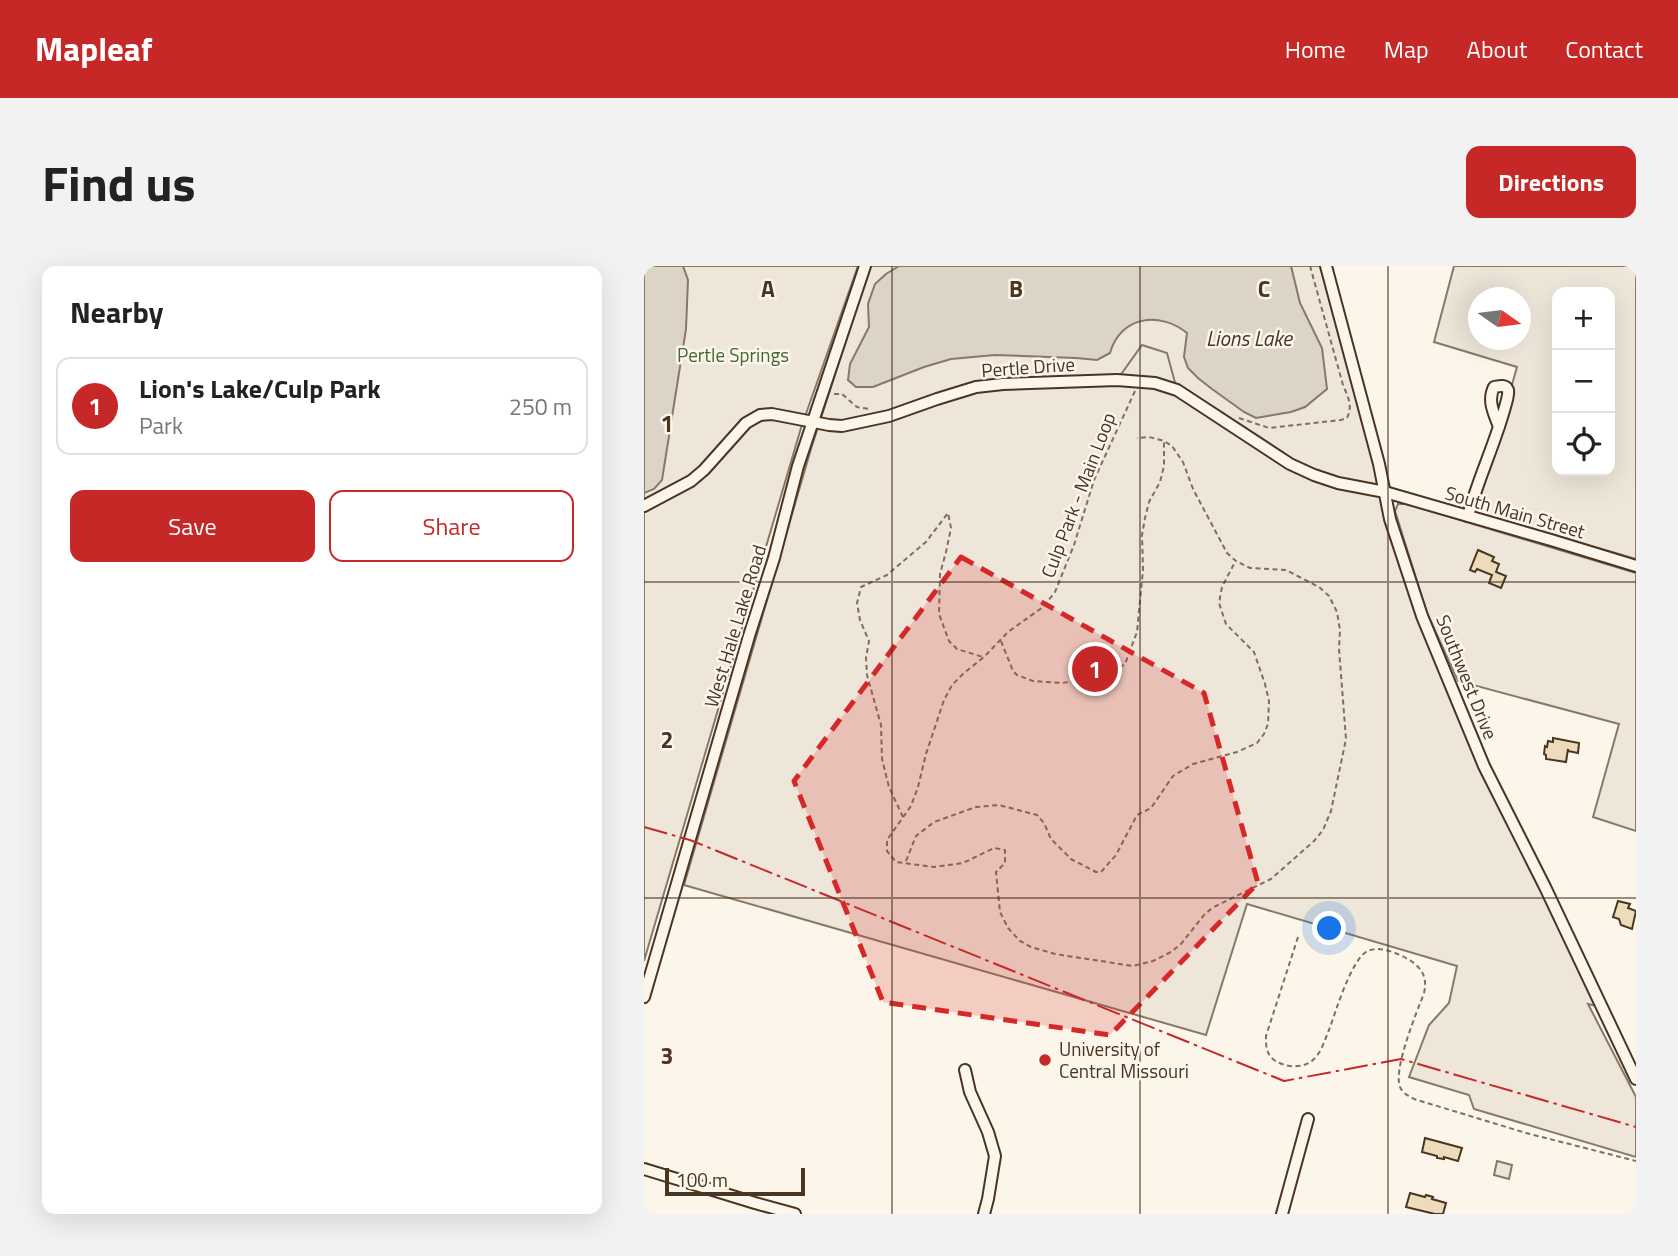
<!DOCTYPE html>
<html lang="en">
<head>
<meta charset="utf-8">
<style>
  :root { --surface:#fff; --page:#f2f2f2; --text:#222; --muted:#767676; --line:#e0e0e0; --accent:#c62828 }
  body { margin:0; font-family:"Titillium Web",sans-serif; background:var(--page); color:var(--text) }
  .controls { position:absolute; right:21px; top:21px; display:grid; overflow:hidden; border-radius:14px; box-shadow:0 7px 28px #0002 }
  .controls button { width:63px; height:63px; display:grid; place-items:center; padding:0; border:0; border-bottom:2px solid var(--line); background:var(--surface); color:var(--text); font:35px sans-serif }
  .compass { position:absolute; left:824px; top:21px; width:63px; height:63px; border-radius:50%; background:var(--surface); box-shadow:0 7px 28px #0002; rotate:104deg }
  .scale { position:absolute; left:21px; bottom:18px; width:140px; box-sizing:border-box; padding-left:7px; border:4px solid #4a3520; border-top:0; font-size:19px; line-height:24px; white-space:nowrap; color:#4a3520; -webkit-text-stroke:5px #fbf6e9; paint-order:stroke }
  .you { position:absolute; left:686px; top:663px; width:24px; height:24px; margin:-18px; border:5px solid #fff; border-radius:50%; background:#1a73e8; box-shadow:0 0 0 10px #1a73e833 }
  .badge { display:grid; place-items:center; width:46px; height:46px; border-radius:50%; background:var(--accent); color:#fff; font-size:23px; font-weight:700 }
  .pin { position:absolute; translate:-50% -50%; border:4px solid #fff; box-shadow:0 2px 7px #0006 }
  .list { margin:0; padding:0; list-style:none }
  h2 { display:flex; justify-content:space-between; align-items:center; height:91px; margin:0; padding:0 28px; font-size:30px }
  h2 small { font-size:23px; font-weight:400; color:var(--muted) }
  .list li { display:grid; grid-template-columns:46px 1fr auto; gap:21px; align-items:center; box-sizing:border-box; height:98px; margin:0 14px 14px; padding:0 14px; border:2px solid var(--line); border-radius:14px }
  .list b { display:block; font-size:26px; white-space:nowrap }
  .list p { margin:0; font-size:23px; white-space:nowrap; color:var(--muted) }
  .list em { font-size:23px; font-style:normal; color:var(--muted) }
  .actions { display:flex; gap:14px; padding:21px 28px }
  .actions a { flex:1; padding:16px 0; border:2px solid var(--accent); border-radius:14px; text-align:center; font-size:24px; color:var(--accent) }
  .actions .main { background:var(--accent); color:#fff }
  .icon { flex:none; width:38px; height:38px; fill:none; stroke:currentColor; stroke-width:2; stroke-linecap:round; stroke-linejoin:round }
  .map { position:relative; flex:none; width:992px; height:948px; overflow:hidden; border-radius:14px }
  header { display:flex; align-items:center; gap:42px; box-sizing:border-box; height:98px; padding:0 35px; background:var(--accent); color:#fff }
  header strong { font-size:33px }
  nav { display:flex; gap:38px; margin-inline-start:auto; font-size:24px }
  .intro { display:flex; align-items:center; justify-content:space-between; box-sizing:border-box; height:168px; padding:0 42px }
  h1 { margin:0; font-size:49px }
  .button { padding:18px 32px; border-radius:14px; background:var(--accent); color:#fff; font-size:24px; font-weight:700 }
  main { display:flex; gap:42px; padding:0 42px }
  aside { flex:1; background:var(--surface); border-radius:14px; box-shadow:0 7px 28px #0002 }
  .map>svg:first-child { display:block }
</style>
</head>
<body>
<header>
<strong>Mapleaf</strong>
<nav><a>Home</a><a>Map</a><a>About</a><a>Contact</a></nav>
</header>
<div class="intro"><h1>Find us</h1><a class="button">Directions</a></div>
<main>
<aside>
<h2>Nearby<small></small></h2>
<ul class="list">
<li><span class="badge">1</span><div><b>Lion's Lake/Culp Park</b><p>Park</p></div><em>250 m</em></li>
</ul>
<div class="actions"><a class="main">Save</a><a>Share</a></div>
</aside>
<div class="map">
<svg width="992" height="948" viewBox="0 0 992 948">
  <rect width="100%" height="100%" fill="#fbf6e9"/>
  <!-- green -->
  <g fill="#ede6d9" stroke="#887966" stroke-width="2" fill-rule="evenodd">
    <polygon points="0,0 214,0 157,162 0,695"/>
    <polygon points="226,0 682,0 746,253 840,500 957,741 944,738 992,831 992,891 830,843 825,829 765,811 785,759 805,737 813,700 603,638 562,769 40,619 167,183"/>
    <path d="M810 0H992V293L832 246 873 101 790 76ZM913 26H966V205H913ZM834 32H876V74H834Z"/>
    <polygon points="754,238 763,238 992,307 992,565 949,551 975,458 814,415 783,347 751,245"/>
    <polygon points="853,895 868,899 865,913 850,909"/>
  </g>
  <!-- parking -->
  <polygon fill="#ede7d9" stroke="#887966" stroke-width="2" points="498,79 523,87 533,124 473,114"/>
  <!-- water -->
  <g fill="#dcd4c6" stroke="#887966" stroke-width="2">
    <polygon points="0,0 39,0 44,14 42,63 18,214 10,223 0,227"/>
    <path d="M255 0H647L656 37 678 82 683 123 661 141 647 146 612 152 600 146 568 123 554 112 544 102 540 91 543 67C516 45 476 50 466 87L453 94 432 92 351 89 307 93 280 101 229 121H212L204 114 206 98 225 61 224 38 231 18 242 8Z"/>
  </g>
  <!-- building -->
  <g fill="#ecdcbc" stroke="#4a3520" stroke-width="2">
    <polygon points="834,284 850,291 848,295 855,298 852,306 862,310 857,322 845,317 848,309 833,303 831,306 826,304"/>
    <polygon points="909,472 935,477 934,487 924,485 924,483 922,496 902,493 902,489 900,488 901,480 903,481 904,475 909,476"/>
    <polygon points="974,635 986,638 984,642 992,645 988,663 977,659 975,653 969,651"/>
    <polygon points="781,872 818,882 814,895 800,891 800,893 793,892 793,890 778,886"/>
    <polygon points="766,927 781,931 782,929 789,931 788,933 802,937 799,948 791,948 762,941"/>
  </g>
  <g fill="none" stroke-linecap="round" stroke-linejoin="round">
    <!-- minor casing -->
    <g stroke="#4a3520" stroke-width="14">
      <g id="minor">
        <polyline points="682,0 735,198 746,253 778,350 840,500 901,621 992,813"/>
        <polyline points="0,240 47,215 60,204 102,157 116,149 128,148 185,159 198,160 245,150 293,133 332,121 359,118 473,114 511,117 533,124 646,198 670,209 694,217 741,226 907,274 992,300"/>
        <path d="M824 250C834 213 851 178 861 141 862 137 865 129 864 124 862 118 855 120 850 121 843 135 850 147 855 161"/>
        <polyline points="0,731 105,370 130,292 154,200 221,0"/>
        <polyline points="321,804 326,826 344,866 351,890 344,933 340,948"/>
        <polyline points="0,903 111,937 151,948"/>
        <polyline points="638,948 664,853"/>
      </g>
    </g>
    <!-- path -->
    <g stroke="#7f6f5c" stroke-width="2" stroke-dasharray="5 3.5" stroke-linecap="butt">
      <polyline points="491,125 450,214 430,279 411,326 399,341 364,366 340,391 320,407 308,419 300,434 282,488 274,521 267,540 243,574 243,585 252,596 290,601 319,597 350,582 361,584 361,597 352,606 356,646 364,662 376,675 387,681 411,688 489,700 509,695 527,686 537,678 560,649 568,642 627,613 670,575 679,564 687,545 702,473 695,383 696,364 693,346 685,330 675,321 642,304 606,302 592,295 583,287 549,223 539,196 528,180 520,175 505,171 493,172"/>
      <polyline points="190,128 198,128 213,141 225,143"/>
      <path d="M595 152 625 162 697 154 703 152C709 140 704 131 699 119L666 0"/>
      <polyline points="357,375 369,405 373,409 389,415 418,417 451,412 467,407 481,398 493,366 499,304 498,269 501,252 505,236 516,216 520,200 520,176"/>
      <polyline points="259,551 245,521 238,493 237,459 223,409 222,392 225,375 216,354 213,337 217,321 243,309 282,276 304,247 307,262 302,286 296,308 295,348 305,375 313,383 339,391"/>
      <polyline points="262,595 272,570 290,556 332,541 355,539 393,549 400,557 407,573 427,593 452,606 457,606 472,589 493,549 507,542 529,510 549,498 593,486 613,477 620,468 624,458 625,435 621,418 610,386 582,358 575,337 578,321 591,296"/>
      <path d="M654 671 622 770C622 781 622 787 630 794 642 802 660 803 670 793 678 785 681 773 685 764 692 745 706 697 722 686 734 678 756 688 767 695 780 704 783 713 780 727 773 746 747 807 757 823 760 828 765 830 770 833L882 867 992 895"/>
    </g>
    <!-- minor -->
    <use href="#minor" stroke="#fbf6e9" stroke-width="10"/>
    <!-- power -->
    <polyline stroke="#c62828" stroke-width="2" stroke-dasharray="24 5 3.5 5" stroke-linecap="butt" points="0,561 46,574 640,815 757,793 992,861"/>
  </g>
  <!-- marked area -->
  <path fill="#d62828" fill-opacity="0.2" stroke="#d62828" stroke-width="5" stroke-dasharray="14 9" stroke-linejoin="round" d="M317 291 560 427 614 617 466 769 239 736 150 515Z"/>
  <!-- grid -->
  <path fill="none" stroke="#4a3520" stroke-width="2" stroke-opacity="0.55" d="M248 0V948M496 0V948M744 0V948M0 316H992M0 632H992"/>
  <!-- markers -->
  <circle fill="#c62828" stroke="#fbf6e9" stroke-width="2.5" cx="401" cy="794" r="7"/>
  <g text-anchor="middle" stroke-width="5" stroke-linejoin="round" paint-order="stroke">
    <!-- park labels -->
    <g font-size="19" fill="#436837" stroke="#fbf6e9">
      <text x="89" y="96">Pertle Springs</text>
    </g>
    <!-- street labels -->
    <g font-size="19" fill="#4a3520" stroke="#fbf6e9">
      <text transform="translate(384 101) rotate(-4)" y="7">Pertle Drive</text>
      <text transform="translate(434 229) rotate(-69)" y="7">Culp Park - Main Loop</text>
      <text transform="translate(871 246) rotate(16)" y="7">South Main Street</text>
      <text transform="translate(91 360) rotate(-73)" y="7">West Hale Lake Road</text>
      <text transform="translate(823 411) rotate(68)" y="7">Southwest Drive</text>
    </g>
    <!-- poi labels -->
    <g font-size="19" fill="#4a3520" stroke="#fbf6e9" text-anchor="start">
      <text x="415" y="790">University of<tspan x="415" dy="22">Central Missouri</tspan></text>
    </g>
    <!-- water labels -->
    <g font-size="21" font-style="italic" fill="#4a3520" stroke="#fbf6e9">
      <text x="605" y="80">Lions Lake</text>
    </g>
  </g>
  <g font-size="23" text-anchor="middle" font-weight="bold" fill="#4a3520" stroke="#fbf6e9" stroke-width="5" stroke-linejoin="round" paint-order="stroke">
    <text x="124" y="31">A</text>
    <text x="372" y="31">B</text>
    <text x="620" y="31">C</text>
    <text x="23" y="166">1</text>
    <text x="23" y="482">2</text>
    <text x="23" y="798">3</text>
  </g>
</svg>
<div class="controls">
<button>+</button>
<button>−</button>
<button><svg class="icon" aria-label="locate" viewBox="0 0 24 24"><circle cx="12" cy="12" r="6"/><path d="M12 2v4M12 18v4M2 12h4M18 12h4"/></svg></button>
</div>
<svg class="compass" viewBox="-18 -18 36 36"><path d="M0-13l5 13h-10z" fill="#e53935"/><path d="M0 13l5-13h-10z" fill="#767676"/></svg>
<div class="scale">100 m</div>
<div class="you"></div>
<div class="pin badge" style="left:451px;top:403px">1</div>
</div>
</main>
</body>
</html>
